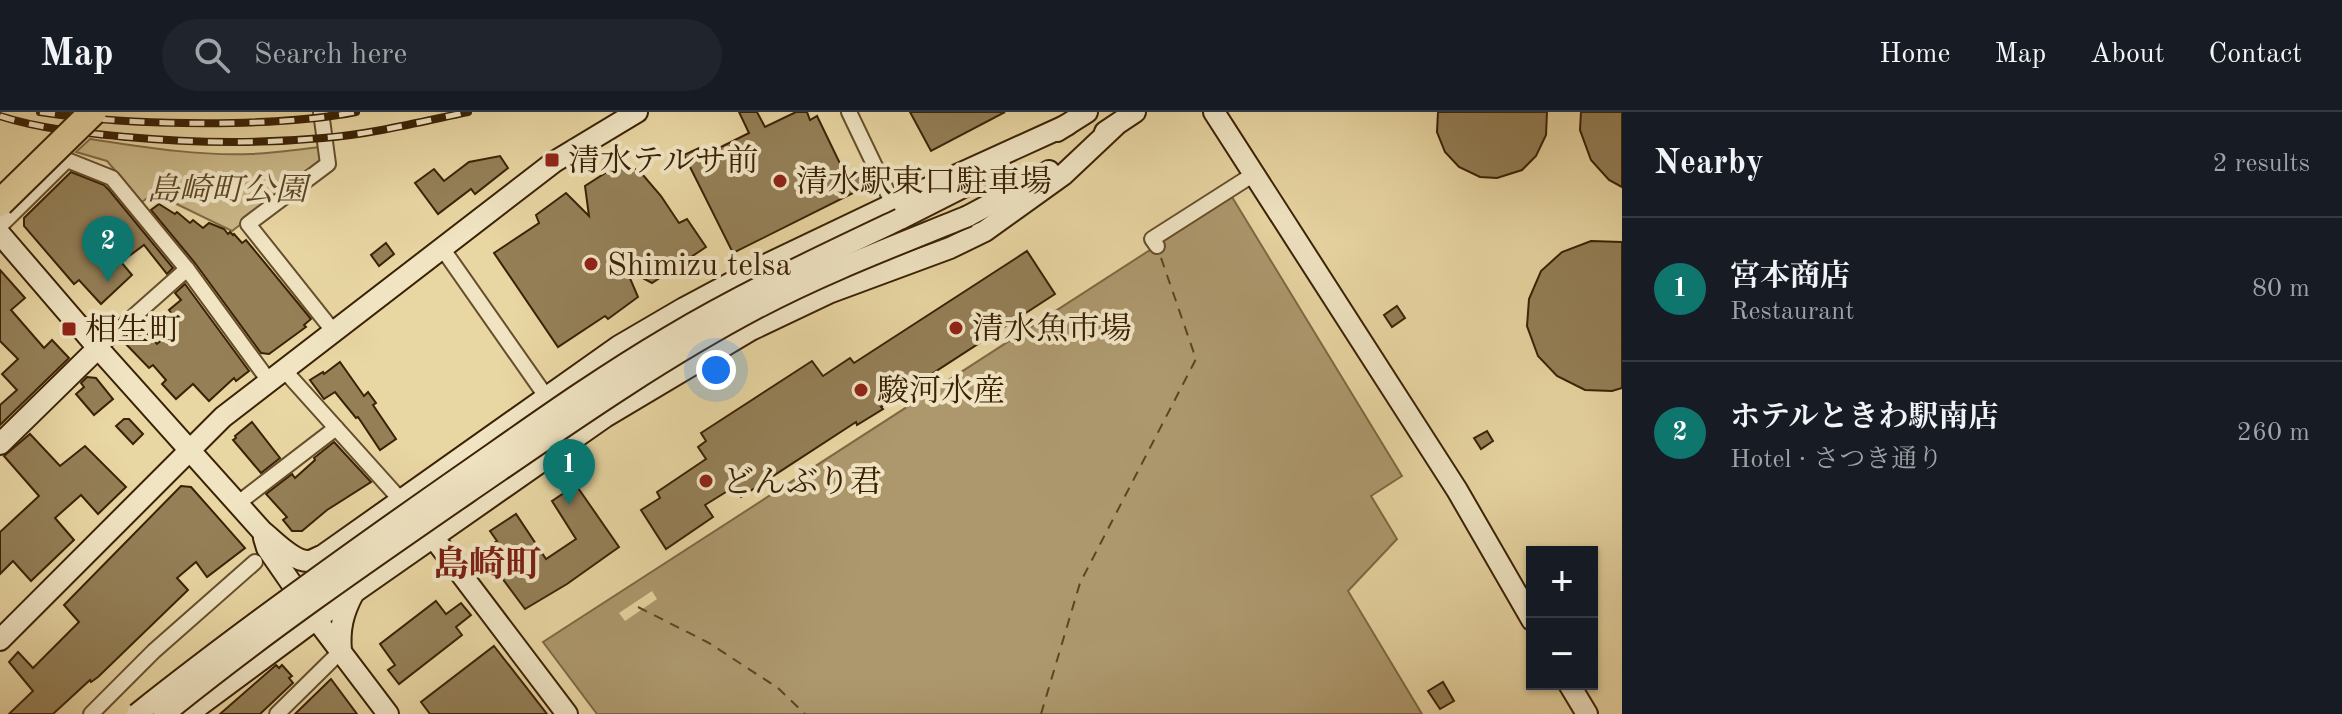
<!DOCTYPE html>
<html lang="en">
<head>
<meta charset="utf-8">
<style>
  :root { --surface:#171b24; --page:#20242c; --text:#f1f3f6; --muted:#9ea1a6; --line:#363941; --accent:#0f766e }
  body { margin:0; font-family:"Old Standard TT","Noto Serif JP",serif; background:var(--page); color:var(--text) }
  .controls { position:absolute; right:24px; bottom:24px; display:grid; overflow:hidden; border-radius:0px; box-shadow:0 2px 6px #0004 }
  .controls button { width:72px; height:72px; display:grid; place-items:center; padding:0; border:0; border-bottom:2px solid var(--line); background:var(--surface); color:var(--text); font:40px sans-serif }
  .you { position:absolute; left:716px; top:258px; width:28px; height:28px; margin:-20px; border:6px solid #fff; border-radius:50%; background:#1a73e8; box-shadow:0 0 0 12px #1a73e833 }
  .badge { display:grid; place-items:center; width:52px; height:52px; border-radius:50%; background:var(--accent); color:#fff; font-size:26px; font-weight:700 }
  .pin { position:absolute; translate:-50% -66px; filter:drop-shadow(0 2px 4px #0008) }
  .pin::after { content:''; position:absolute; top:42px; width:28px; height:24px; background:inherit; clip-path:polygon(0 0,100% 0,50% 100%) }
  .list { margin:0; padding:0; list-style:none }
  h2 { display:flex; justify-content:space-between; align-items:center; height:104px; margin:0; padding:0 32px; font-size:34px }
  h2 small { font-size:26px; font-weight:400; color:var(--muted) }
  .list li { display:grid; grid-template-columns:52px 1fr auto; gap:24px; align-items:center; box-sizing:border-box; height:144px; padding:0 32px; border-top:2px solid var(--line) }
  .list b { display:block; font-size:30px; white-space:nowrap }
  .list p { margin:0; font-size:26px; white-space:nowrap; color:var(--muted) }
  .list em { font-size:26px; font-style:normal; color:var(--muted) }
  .icon { flex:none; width:44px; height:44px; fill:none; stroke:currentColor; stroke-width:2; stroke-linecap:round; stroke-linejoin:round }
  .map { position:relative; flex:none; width:1622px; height:602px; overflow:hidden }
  header { display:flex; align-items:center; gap:48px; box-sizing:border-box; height:112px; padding:0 40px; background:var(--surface); border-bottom:2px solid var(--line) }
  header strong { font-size:38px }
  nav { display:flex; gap:44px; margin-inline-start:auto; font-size:28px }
  .search { width:560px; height:72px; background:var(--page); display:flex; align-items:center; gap:20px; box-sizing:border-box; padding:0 28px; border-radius:44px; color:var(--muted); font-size:30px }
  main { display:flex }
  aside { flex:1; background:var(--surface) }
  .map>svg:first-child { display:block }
</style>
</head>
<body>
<header>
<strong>Map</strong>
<div class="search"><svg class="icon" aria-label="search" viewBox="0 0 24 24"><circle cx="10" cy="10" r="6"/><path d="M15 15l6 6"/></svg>Search here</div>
<nav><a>Home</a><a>Map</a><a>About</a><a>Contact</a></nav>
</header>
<main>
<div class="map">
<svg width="1622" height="602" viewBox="0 0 1622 602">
  <rect width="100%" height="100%" fill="#e8d6a3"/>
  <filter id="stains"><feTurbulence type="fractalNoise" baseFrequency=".0025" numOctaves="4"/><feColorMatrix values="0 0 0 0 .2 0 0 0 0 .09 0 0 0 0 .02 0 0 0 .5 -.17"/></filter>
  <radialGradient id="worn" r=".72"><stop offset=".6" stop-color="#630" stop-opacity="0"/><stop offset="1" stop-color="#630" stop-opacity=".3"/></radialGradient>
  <!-- green -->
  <path fill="#cab788" stroke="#826c46" stroke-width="2" d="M90 27C143 35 197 44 251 42 274 41 297 38 320 35L323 49 232 119 154 81 142 90 107 49 76 40Z"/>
  <!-- water -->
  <polygon fill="#ad986d" stroke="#7f6843" stroke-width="2" points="1232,85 1402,364 1371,384 1397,427 1348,479 1422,602 597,602 543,530"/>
  <!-- pier -->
  <polygon fill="#e8d6a3" points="652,479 657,487 625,509 619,501"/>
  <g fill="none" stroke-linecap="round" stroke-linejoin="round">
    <!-- ferry -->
    <g stroke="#5c4524" stroke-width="2" stroke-dasharray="10 8" stroke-linecap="butt">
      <polyline points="638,495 709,531 778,576 805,602"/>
      <polyline points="1041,602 1080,471 1196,247 1159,140"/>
    </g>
  </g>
  <!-- building -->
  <g fill="#947f57" stroke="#3a2104" stroke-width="2">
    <polygon points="739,0 757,0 765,15 796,0 807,0 810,8 817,4 846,64 856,59 865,75 733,141 684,43 699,36 703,44 749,21"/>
    <polygon points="910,0 1005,0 931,39"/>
    <polygon points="1438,0 1547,0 1546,23 1536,44 1522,58 1497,66 1480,65 1459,55 1445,40 1437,20"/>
    <polygon points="1581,0 1622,0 1622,75 1609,68 1591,48 1580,18"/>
    <polygon points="500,44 508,56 475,82 471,77 438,102 415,71 434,57 444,69 469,50"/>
    <polygon points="624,49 643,63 661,84 679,111 687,107 706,135 652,171 626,157 638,185 608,207 605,204 558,235 494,141 539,111 536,103 566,81 589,104 585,74"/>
    <polygon points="71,60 104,73 109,78 173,156 167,162 144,133 121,150 132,163 101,192 79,168 74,172 24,114 24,106"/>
    <polygon points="159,92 175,102 177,100 190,111 193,108 203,116 209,111 224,117 228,122 230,120 233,123 234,122 242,131 246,128 311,207 304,213 306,215 269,242 261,241 195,151 151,98"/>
    <polygon points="1591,129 1622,130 1622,276 1612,279 1585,278 1557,264 1538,244 1527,214 1529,187 1541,159 1562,140"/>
    <polygon points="386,131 394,142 379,154 371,143"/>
    <polygon points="1027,139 1055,182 881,295 883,297 857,313 856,310 741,385 734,375 705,393 713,405 666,437 641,398 660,386 657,380 706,347 698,335 706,329 701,321 812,249 823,264 850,246 854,251"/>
    <polygon points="0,158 25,186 11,198 44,236 52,228 69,246 0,313 0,293 17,278 2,262 18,247 0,229"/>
    <polygon points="185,172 249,259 236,269 234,266 209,289 193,272 176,287 162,272 166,268 153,253 149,256 122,228 138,214 140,217 141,215 157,232 175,217 167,207 172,202 169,198 181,188 175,181"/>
    <polygon points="1397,194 1405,206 1392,215 1384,203"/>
    <polygon points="340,250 364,284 368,280 376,291 373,293 396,327 380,338 358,305 356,306 335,280 324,287 310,268 323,260 324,262"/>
    <polygon points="87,265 96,266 113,287 94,303 76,282 84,275 81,271"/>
    <polygon points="124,307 129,307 143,322 133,332 116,314"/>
    <polygon points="252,310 280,346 261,361 233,328 236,326 235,324"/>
    <polygon points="1487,319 1493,329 1481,337 1474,326"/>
    <polygon points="30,322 60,354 85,334 126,375 98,402 81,383 55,406 74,428 31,469 13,449 0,462 0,420 39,384 4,344"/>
    <polygon points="334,330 371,370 327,398 302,419 292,419 283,408 287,405 266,382 292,362 295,366 315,348 314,346"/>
    <polygon points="576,373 619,435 567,472 525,497 482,439 497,429 490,419 516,402 546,447 576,427 552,389"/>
    <polygon points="181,374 191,375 245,436 207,465 196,450 177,466 188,478 98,565 91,570 90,568 53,602 9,602 33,579 9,550 18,540 33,556 79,510 64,493"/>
    <polygon points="436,489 446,502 461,491 471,503 456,515 462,523 399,572 388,558 395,553 380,532"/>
    <polygon points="494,534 547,602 430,602 421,590"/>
    <polygon points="276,553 279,556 282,553 292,564 289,566 293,571 260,602 220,602"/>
    <polygon points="331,567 357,602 295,602"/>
    <polygon points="1443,570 1454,589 1440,597 1428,579"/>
  </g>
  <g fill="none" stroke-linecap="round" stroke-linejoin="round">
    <!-- street casing -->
    <g stroke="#664e2c" stroke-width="18">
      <g id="street">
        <polyline points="321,0 328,52 248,112 334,220"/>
        <polyline points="849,0 893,92"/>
        <polyline points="0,114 67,48 112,66 187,157"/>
        <polyline points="1157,134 1152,127 1254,62"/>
        <polyline points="442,136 550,290"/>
        <polyline points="98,236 187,157 269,269"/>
        <polyline points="284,258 407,395"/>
        <polyline points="237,392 336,316"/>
        <polyline points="91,602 154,539 255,450"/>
        <polyline points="277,602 341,539"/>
      </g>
    </g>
    <!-- secondary casing -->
    <g stroke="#3a2104" stroke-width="24">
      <g id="secondary">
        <polyline points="1214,0 1457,378 1532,508"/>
        <polyline points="1057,19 1087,0"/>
        <polyline points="1105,20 1135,0"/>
        <polyline points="968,104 1032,70 1049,59"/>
        <polyline points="900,107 975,69"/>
        <path d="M0 122 98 236 262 419C274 428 293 450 309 449 314 448 318 445 322 444L619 234 684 196 757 157 893 92 1067 13"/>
        <polyline points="0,332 98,236"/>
        <polyline points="433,425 567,602"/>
        <polyline points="264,426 267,436 316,507 388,602"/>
        <polyline points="0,528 223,305 554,50 637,0"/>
        <path d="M341 539C339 517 343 501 353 482"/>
        <polyline points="1569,572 1587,602"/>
        <polyline points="188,602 316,507 605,305 751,218 831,180 950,136 985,119 1063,63 1115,14"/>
      </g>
    </g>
    <!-- street -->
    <use href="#street" stroke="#f0e4c3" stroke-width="14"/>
    <!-- secondary -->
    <use href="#secondary" stroke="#f0e4c3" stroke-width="20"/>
    <!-- rail casing -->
    <g stroke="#3a2104" stroke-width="8">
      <g id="rail">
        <path d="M40 0C104 10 167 12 232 11 274 10 315 8 356 0"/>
        <path d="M0 4C40 17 85 21 127 25 192 31 257 32 323 26 372 22 420 10 468 0"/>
      </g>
    </g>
    <!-- rail -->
    <use href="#rail" stroke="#f0e4c3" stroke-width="5" stroke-dasharray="15" stroke-linecap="butt"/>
    <!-- secondary-bridge casing -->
    <g stroke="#3a2104" stroke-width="24" stroke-linecap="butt">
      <g id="secondary-bridge">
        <path d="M137 602C241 519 349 442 458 366 527 318 596 268 669 225 743 181 822 144 900 107"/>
        <path d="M164 602C261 523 364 452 467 381 562 316 655 250 757 196 825 160 897 133 968 104"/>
      </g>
    </g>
    <!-- highway-bridge casing -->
    <g stroke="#3a2104" stroke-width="30" stroke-linecap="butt">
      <polyline id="highway-bridge" points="0,91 93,0"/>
    </g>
    <!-- secondary-bridge -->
    <use href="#secondary-bridge" stroke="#f0e4c3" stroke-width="20"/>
    <!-- highway-bridge -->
    <use href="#highway-bridge" stroke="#e8d6a3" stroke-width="26"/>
  </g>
  <!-- markers -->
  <g fill="#8f2418" stroke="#f0e4c3" stroke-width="3">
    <rect x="544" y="40" width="16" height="16" rx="4"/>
    <circle cx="780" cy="69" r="8"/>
    <circle cx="591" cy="152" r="8"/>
    <circle cx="956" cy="216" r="8"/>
    <rect x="61" y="209" width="16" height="16" rx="4"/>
    <circle cx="861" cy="278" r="8"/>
    <circle cx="706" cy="369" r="8"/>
  </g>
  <g text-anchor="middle" stroke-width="8" stroke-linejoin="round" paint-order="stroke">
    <!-- poi labels -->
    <g font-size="32" fill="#3a2104" stroke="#f0e4c3" text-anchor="start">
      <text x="568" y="59">清水テルサ前</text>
      <text x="796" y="80">清水駅東口駐車場</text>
      <text x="607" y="163">Shimizu telsa</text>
      <text x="972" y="227">清水魚市場</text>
      <text x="85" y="228">相生町</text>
      <text x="877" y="289">駿河水産</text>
      <text x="722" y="380">どんぶり君</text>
    </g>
    <!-- park labels -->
    <g font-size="32" font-style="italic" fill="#5e4625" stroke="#f0e4c3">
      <text x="227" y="88">島崎町公園</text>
    </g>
    <!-- quarter labels -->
    <g font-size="36" font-weight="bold" fill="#7a1f14" stroke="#f0e4c3">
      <text x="487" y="464">島崎町</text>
    </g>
  </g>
  <rect width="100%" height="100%" filter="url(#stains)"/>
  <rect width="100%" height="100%" fill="url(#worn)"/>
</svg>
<div class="controls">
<button>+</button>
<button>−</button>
</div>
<div class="you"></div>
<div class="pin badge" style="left:569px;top:393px">1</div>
<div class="pin badge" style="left:108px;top:170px">2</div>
</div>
<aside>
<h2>Nearby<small>2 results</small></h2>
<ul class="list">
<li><span class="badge">1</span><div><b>宮本商店</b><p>Restaurant</p></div><em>80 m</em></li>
<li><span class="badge">2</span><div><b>ホテルときわ駅南店</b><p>Hotel · さつき通り</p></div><em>260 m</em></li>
</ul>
</aside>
</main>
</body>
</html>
